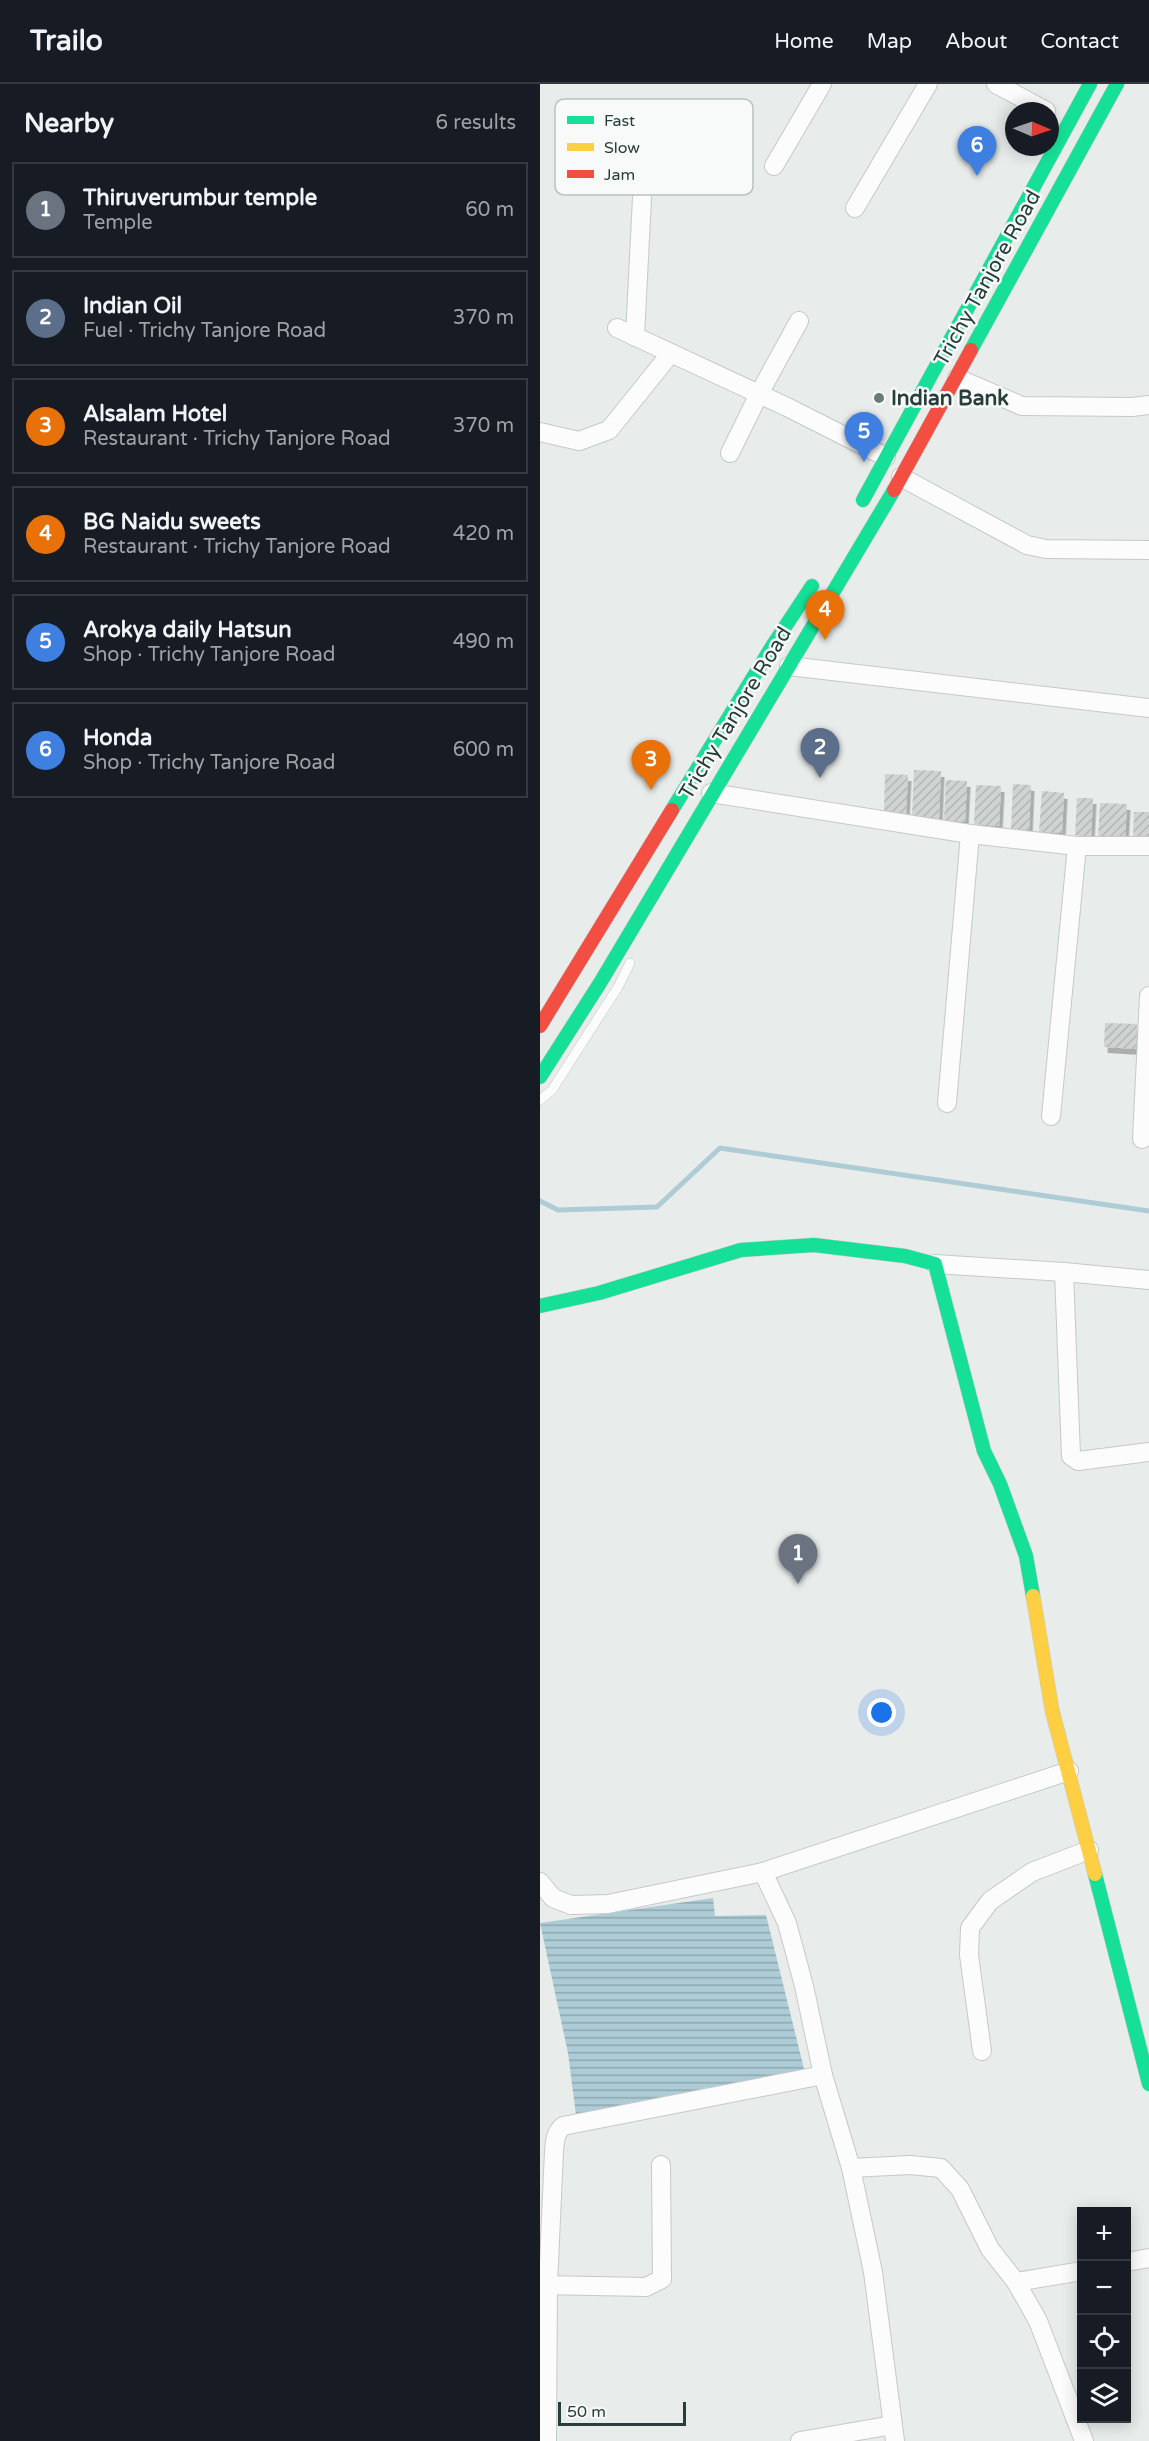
<!DOCTYPE html>
<html lang="en">
<head>
<meta charset="utf-8">
<style>
  :root { --surface:#171b24; --page:#242831; --text:#f1f3f6; --muted:#9ea1a6; --line:#363941; --accent:#b45309 }
  body { margin:0; font-family:"Varela Round",sans-serif; background:var(--page); color:var(--text) }
  .controls { position:absolute; right:18px; bottom:18px; display:grid; overflow:hidden; border-radius:0px; box-shadow:0 3px 15px #0003 }
  .controls button { width:54px; height:54px; display:grid; place-items:center; padding:0; border:0; border-bottom:2px solid var(--line); background:var(--surface); color:var(--text); font:30px sans-serif }
  .compass { position:absolute; left:465px; top:18px; width:54px; height:54px; border-radius:50%; background:var(--surface); box-shadow:0 3px 15px #0003; rotate:92deg }
  .scale { position:absolute; left:18px; bottom:15px; width:128px; box-sizing:border-box; padding-left:6px; border:3px solid #273e3b; border-top:0; font-size:16px; line-height:21px; white-space:nowrap; color:#273e3b; -webkit-text-stroke:4px #f7faf9; paint-order:stroke }
  .you { position:absolute; left:342px; top:1629px; width:21px; height:21px; margin:-15px; border:4px solid #fff; border-radius:50%; background:#1a73e8; box-shadow:0 0 0 9px #1a73e833 }
  .badge { display:grid; place-items:center; width:39px; height:39px; border-radius:50%; background:var(--accent); color:#fff; font-size:20px; font-weight:700 }
  .pin { position:absolute; translate:-50% -50px; filter:drop-shadow(0 2px 3px #0008) }
  .pin::after { content:''; position:absolute; top:32px; width:21px; height:18px; background:inherit; clip-path:polygon(0 0,100% 0,50% 100%) }
  .list { margin:0; padding:0; list-style:none }
  h2 { display:flex; justify-content:space-between; align-items:center; height:78px; margin:0; padding:0 24px; font-size:26px }
  h2 small { font-size:20px; font-weight:400; color:var(--muted) }
  .list li { display:grid; grid-template-columns:39px 1fr auto; gap:18px; align-items:center; box-sizing:border-box; height:96px; margin:0 12px 12px; padding:0 12px; border:2px solid var(--line); border-radius:0px }
  .list b { display:block; font-size:22px; white-space:nowrap }
  .list p { margin:0; font-size:20px; white-space:nowrap; color:var(--muted) }
  .list em { font-size:20px; font-style:normal; color:var(--muted) }
  .icon { flex:none; width:33px; height:33px; fill:none; stroke:currentColor; stroke-width:2; stroke-linecap:round; stroke-linejoin:round }
  .map { position:relative; flex:none; width:609px; height:2357px; overflow:hidden }
  header { display:flex; align-items:center; gap:36px; box-sizing:border-box; height:84px; padding:0 30px; background:var(--surface); border-bottom:2px solid var(--line) }
  header strong { font-size:28px }
  nav { display:flex; gap:33px; margin-inline-start:auto; font-size:21px }
  main { display:flex }
  aside { flex:1; background:var(--surface) }
  .map>svg:first-child { display:block }
</style>
</head>
<body>
<header>
<strong>Trailo</strong>
<nav><a>Home</a><a>Map</a><a>About</a><a>Contact</a></nav>
</header>
<main>
<aside>
<h2>Nearby<small>6 results</small></h2>
<ul class="list">
<li><span class="badge" style="background:#6b7280">1</span><div><b>Thiruverumbur temple</b><p>Temple</p></div><em>60 m</em></li>
<li><span class="badge" style="background:#5c6f8a">2</span><div><b>Indian Oil</b><p>Fuel · Trichy Tanjore Road</p></div><em>370 m</em></li>
<li><span class="badge" style="background:#e8710a">3</span><div><b>Alsalam Hotel</b><p>Restaurant · Trichy Tanjore Road</p></div><em>370 m</em></li>
<li><span class="badge" style="background:#e8710a">4</span><div><b>BG Naidu sweets</b><p>Restaurant · Trichy Tanjore Road</p></div><em>420 m</em></li>
<li><span class="badge" style="background:#3f7fe0">5</span><div><b>Arokya daily Hatsun</b><p>Shop · Trichy Tanjore Road</p></div><em>490 m</em></li>
<li><span class="badge" style="background:#3f7fe0">6</span><div><b>Honda</b><p>Shop · Trichy Tanjore Road</p></div><em>600 m</em></li>
</ul>
</aside>
<div class="map">
<svg width="609" height="2357" viewBox="0 0 609 2357">
  <defs>
    <pattern id="water-rules" width="6" height="5" patternUnits="userSpaceOnUse" patternTransform="scale(1.5)"><rect width="6" height="5" fill="#adccd6"/><path d="M0 2.5h6" fill="none" stroke="#8da7af"/></pattern>
    <pattern id="building-hatch" width="6" height="6" patternUnits="userSpaceOnUse" patternTransform="scale(1.5)"><rect width="6" height="6" fill="#cfd3d2"/><path d="M-1 1l2-2M0 6l6-6M5 7l2-2" fill="none" stroke="#b2b6b5"/></pattern>
    <filter id="shadow"><feDropShadow dx="3.5" dy="6" stdDeviation="0" flood-color="#0004"/></filter>
  </defs>
  <rect width="100%" height="100%" fill="#e8ecea"/>
  <!-- water -->
  <polygon fill="url(#water-rules)" points="173,1814 175,1832 226,1831 265,1989 210,1996 36,2031 28,1969 0,1839"/>
  <g fill="none" stroke-linecap="round" stroke-linejoin="round">
    <!-- stream -->
    <polyline stroke="#adccd6" stroke-width="5" points="0,1117 18,1126 117,1123 180,1064 609,1127"/>
  </g>
  <!-- building -->
  <g fill="url(#building-hatch)" filter="url(#shadow)">
    <polygon points="374,686 401,687 399,735 372,733"/>
    <polygon points="345,690 368,691 366,731 344,730"/>
    <polygon points="406,696 427,697 425,738 404,737"/>
    <polygon points="473,700 491,701 489,746 471,745"/>
    <polygon points="436,701 461,702 459,742 434,740"/>
    <polygon points="502,707 524,709 522,749 499,748"/>
    <polygon points="537,714 553,714 551,752 535,751"/>
    <polygon points="560,719 587,720 585,755 558,754"/>
    <polygon points="594,728 609,728 609,755 593,754"/>
    <polygon points="565,939 597,940 596,965 564,963"/>
  </g>
  <g fill="none" stroke-linecap="round" stroke-linejoin="round">
    <!-- lane casing -->
    <g stroke="#c5c9c8" stroke-width="10">
      <polyline id="lane" points="0,1016 12,1006 78,903 90,879"/>
    </g>
    <!-- street casing -->
    <g stroke="#c5c9c8" stroke-width="20">
      <g id="street">
        <polyline points="456,0 506,27"/>
        <polyline points="234,82 282,0"/>
        <polyline points="315,124 388,0"/>
        <polyline points="77,244 247,323 346,373"/>
        <polyline points="95,253 102,114"/>
        <polyline points="417,294 482,322 592,323 609,321"/>
        <polyline points="0,348 39,357 69,346 131,269"/>
        <polyline points="190,369 219,310 259,237"/>
        <polyline points="361,393 487,461 506,465 609,466"/>
        <polyline points="249,582 609,624"/>
        <polyline points="171,709 430,750 537,762 609,762"/>
        <polyline points="407,1019 430,750"/>
        <polyline points="511,1032 537,762"/>
        <polyline points="602,1055 609,912"/>
        <polyline points="395,1180 524,1188 609,1196"/>
        <polyline points="524,1188 531,1372 538,1377 609,1368"/>
        <polyline points="223,1788 247,1839 264,1902 283,1991 311,2084 333,2188 355,2357"/>
        <polyline points="0,1798 13,1814 31,1821 68,1820 223,1788 529,1687"/>
        <polyline points="442,1967 429,1871 430,1844 450,1817 492,1788 549,1766"/>
        <polyline points="311,2084 370,2081 401,2084 420,2105 450,2165 476,2198 498,2237 544,2357"/>
        <polyline points="586,2178 609,2174"/>
        <polyline points="476,2198 542,2187"/>
        <polyline points="0,2201 106,2203 122,2195 121,2081"/>
        <path d="M7 2357 8 2201 14 2067C15 2057 15 2049 23 2042L283 1991"/>
        <polyline points="260,2357 353,2341"/>
      </g>
    </g>
    <!-- fast casing -->
    <g stroke="#c5cac9" stroke-width="15">
      <g id="fast">
        <polyline points="431,266 577,0"/>
        <polyline points="323,416 550,0"/>
        <polyline points="132,726 233,561 272,502"/>
        <polyline points="0,993 60,899 354,406"/>
        <polyline points="0,1222 59,1209 201,1166 274,1161 365,1172 395,1180 444,1367 460,1400 486,1472 493,1512"/>
        <polyline points="555,1790 609,2000"/>
      </g>
    </g>
    <!-- slow casing -->
    <g stroke="#c5cac9" stroke-width="15">
      <polyline id="slow" points="493,1512 512,1626 555,1790"/>
    </g>
    <!-- jam casing -->
    <g stroke="#c5cac9" stroke-width="15">
      <g id="jam">
        <polyline points="354,406 431,266"/>
        <polyline points="0,942 132,726"/>
      </g>
    </g>
    <!-- lane -->
    <use href="#lane" stroke="#fcfcfc" stroke-width="9"/>
    <!-- street -->
    <use href="#street" stroke="#fcfcfc" stroke-width="18"/>
    <!-- fast -->
    <use href="#fast" stroke="#16e098" stroke-width="14"/>
    <!-- slow -->
    <use href="#slow" stroke="#ffcf43" stroke-width="14"/>
    <!-- jam -->
    <use href="#jam" stroke="#f24e42" stroke-width="14"/>
  </g>
  <!-- markers -->
  <circle fill="#6b7b78" stroke="#f7faf9" stroke-width="2" cx="339" cy="314" r="6"/>
  <g text-anchor="middle" stroke-width="5" stroke-linejoin="round" paint-order="stroke">
    <!-- street labels -->
    <g font-size="21" fill="#273e3b" stroke="#f7faf9">
      <text transform="translate(447 194) rotate(-61)" y="7">Trichy Tanjore Road</text>
      <text transform="translate(195 629) rotate(-59)" y="7">Trichy Tanjore Road</text>
    </g>
    <!-- poi labels -->
    <g font-size="21" font-weight="bold" fill="#273e3b" stroke="#f7faf9" text-anchor="start">
      <text x="351" y="321">Indian Bank</text>
    </g>
  </g>
  <!-- legend -->
  <rect x="15" y="15" width="198" height="96" rx="9" fill="#f7faf9" stroke="#b9c2c0" stroke-width="1.5"/>
  <rect x="27" y="32" width="27" height="8" fill="#16e098"/>
  <rect x="27" y="59" width="27" height="8" fill="#ffcf43"/>
  <rect x="27" y="86" width="27" height="8" fill="#f24e42"/>
  <g font-size="16" fill="#273e3b">
    <text x="64" y="42">Fast</text>
    <text x="64" y="69">Slow</text>
    <text x="64" y="96">Jam</text>
  </g>
</svg>
<div class="controls">
<button>+</button>
<button>−</button>
<button><svg class="icon" aria-label="locate" viewBox="0 0 24 24"><circle cx="12" cy="12" r="6"/><path d="M12 2v4M12 18v4M2 12h4M18 12h4"/></svg></button>
<button><svg class="icon" aria-label="layers" viewBox="0 0 24 24"><path d="M12 4l9 5-9 5-9-5zM3 14l9 5 9-5"/></svg></button>
</div>
<svg class="compass" viewBox="-18 -18 36 36"><path d="M0-13l5 13h-10z" fill="#e53935"/><path d="M0 13l5-13h-10z" fill="#9ea1a6"/></svg>
<div class="scale">50 m</div>
<div class="you"></div>
<div class="pin badge" style="left:258px;top:1500px;background:#6b7280">1</div>
<div class="pin badge" style="left:280px;top:694px;background:#5c6f8a">2</div>
<div class="pin badge" style="left:111px;top:706px;background:#e8710a">3</div>
<div class="pin badge" style="left:285px;top:556px;background:#e8710a">4</div>
<div class="pin badge" style="left:324px;top:378px;background:#3f7fe0">5</div>
<div class="pin badge" style="left:437px;top:92px;background:#3f7fe0">6</div>
</div>
</main>
</body>
</html>
